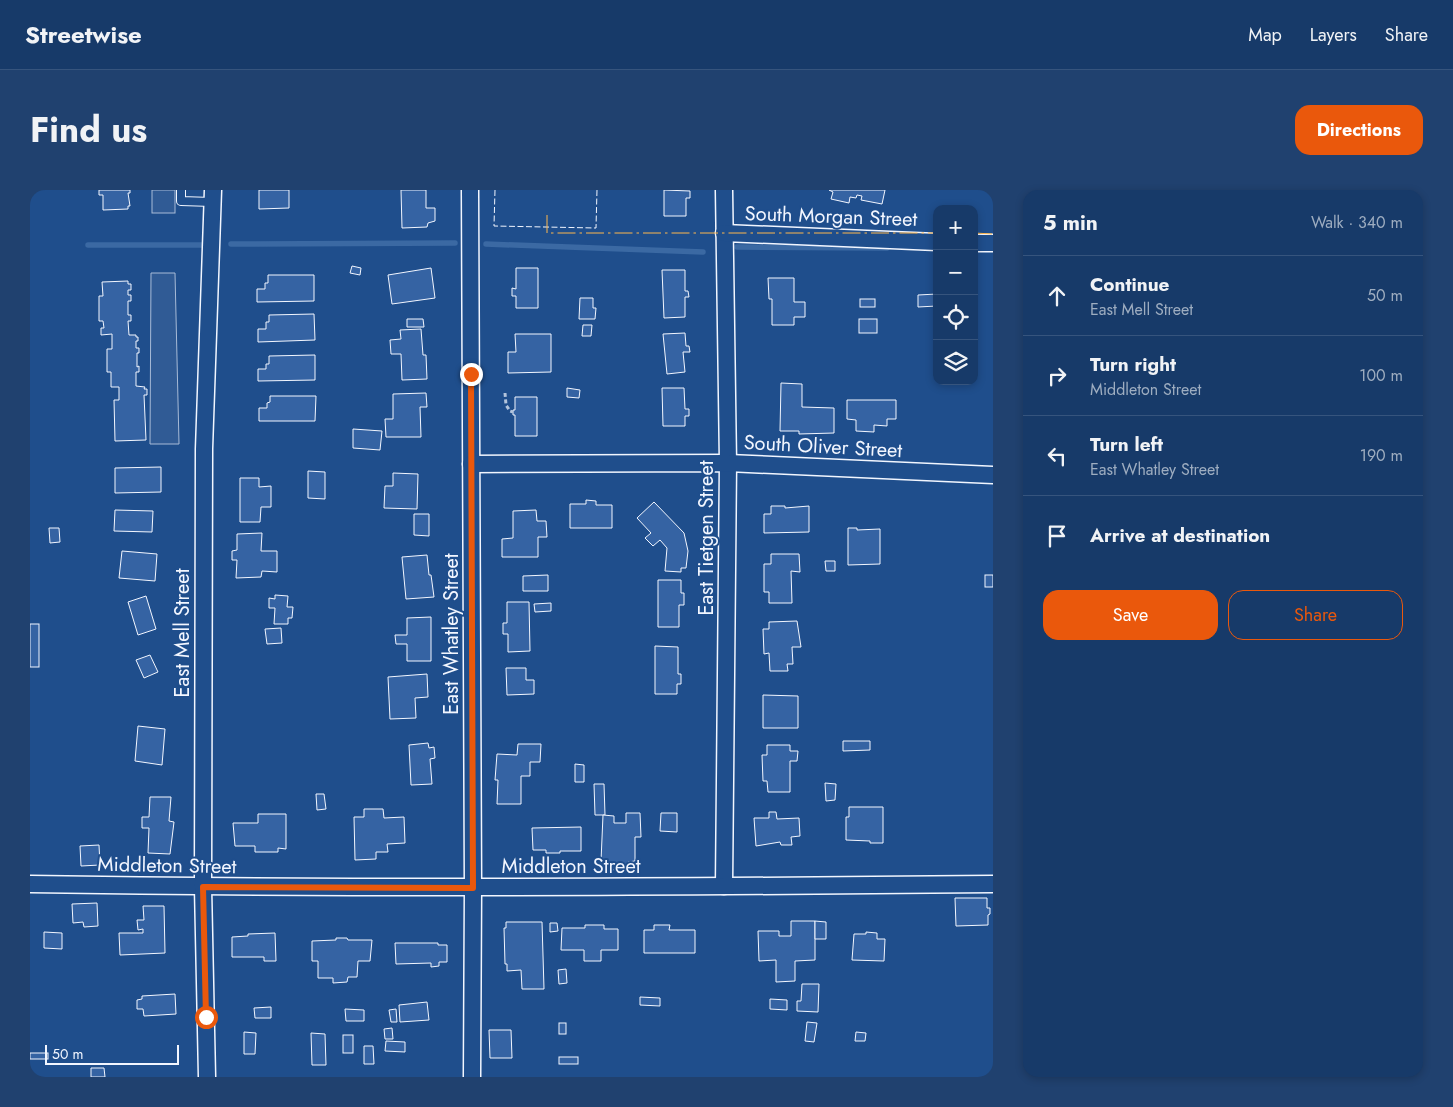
<!DOCTYPE html>
<html lang="en">
<head>
<meta charset="utf-8">
<style>
  :root { --surface:#173a69; --page:#20416f; --text:#f1f3f6; --muted:#9eadc0; --line:#36547d; --accent:#ea580c }
  body { margin:0; font-family:Jost,sans-serif; background:var(--page); color:var(--text) }
  .controls { position:absolute; right:15px; top:15px; display:grid; overflow:hidden; border-radius:10px; box-shadow:0 2px 8px #0003 }
  .controls button { width:45px; height:45px; display:grid; place-items:center; padding:0; border:0; border-bottom:1px solid var(--line); background:var(--surface); color:var(--text); font:25px sans-serif }
  .scale { position:absolute; left:15px; bottom:12px; width:134px; box-sizing:border-box; padding-left:5px; border:2px solid #f2f6ff; border-top:0; font-size:14px; line-height:18px; white-space:nowrap; color:#f2f6ff; -webkit-text-stroke:4px #1f4e8c; paint-order:stroke }
  .stop { position:absolute; width:15px; height:15px; margin:-11px; border:4px solid #ea580c; border-radius:50%; background:#fff }
  .stop.end { background:#ea580c; border-color:#fff; box-shadow:0 1px 5px #0008 }
  .list { margin:0; padding:0; list-style:none }
  h2 { display:flex; justify-content:space-between; align-items:center; height:65px; margin:0; padding:0 20px; font-size:21px }
  h2 small { font-size:16px; font-weight:400; color:var(--muted) }
  .list li { display:grid; grid-template-columns:32px 1fr auto; gap:15px; align-items:center; box-sizing:border-box; height:80px; padding:0 20px; border-top:1px solid var(--line) }
  .list b { display:block; font-size:19px; white-space:nowrap }
  .list p { margin:0; font-size:16px; white-space:nowrap; color:var(--muted) }
  .list em { font-size:16px; font-style:normal; color:var(--muted) }
  .actions { display:flex; gap:10px; padding:15px 20px }
  .actions a { flex:1; padding:11px 0; border:1px solid var(--accent); border-radius:15px; text-align:center; font-size:18px; color:var(--accent) }
  .actions .main { background:var(--accent); color:#fff }
  .icon { flex:none; width:28px; height:28px; fill:none; stroke:currentColor; stroke-width:2; stroke-linecap:round; stroke-linejoin:round }
  .map { position:relative; flex:none; width:963px; height:887px; overflow:hidden; border-radius:15px }
  header { display:flex; align-items:center; gap:30px; box-sizing:border-box; height:70px; padding:0 25px; background:var(--surface); border-bottom:1px solid var(--line) }
  header strong { font-size:24px }
  nav { display:flex; gap:28px; margin-inline-start:auto; font-size:18px }
  .intro { display:flex; align-items:center; justify-content:space-between; box-sizing:border-box; height:120px; padding:0 30px }
  h1 { margin:0; font-size:35px }
  .button { padding:12px 22px; border-radius:15px; background:var(--accent); color:#fff; font-size:18px; font-weight:700 }
  main { display:flex; gap:30px; padding:0 30px }
  aside { flex:1; background:var(--surface); border-radius:15px; box-shadow:0 2px 8px #0003 }
  .map>svg:first-child { display:block }
</style>
</head>
<body>
<header>
<strong>Streetwise</strong>
<nav><a>Map</a><a>Layers</a><a>Share</a></nav>
</header>
<div class="intro"><h1>Find us</h1><a class="button">Directions</a></div>
<main>
<div class="map">
<svg width="963" height="887" viewBox="0 0 963 887">
  <rect width="100%" height="100%" fill="#1f4e8c"/>
  <!-- parking -->
  <g fill="#305b95" stroke="#a8bbd7">
    <rect x="122" y="0" width="23" height="23"/>
    <polygon points="121,83 145,83 149,254 120,254"/>
  </g>
  <g fill="none" stroke-linecap="round" stroke-linejoin="round">
    <!-- stream -->
    <g stroke="#3b69a3" stroke-width="5.5">
      <polyline points="201,54 425,53"/>
      <polyline points="456,54 673,62"/>
      <polyline points="58,55 172,55"/>
      <polyline points="707,57 857,58"/>
    </g>
  </g>
  <!-- building -->
  <g fill="#3563a3" stroke="#f2f6ff">
    <polygon points="69,0 100,0 100,3 98,3 100,16 98,16 98,19 73,20 73,5 69,5"/>
    <polygon points="229,0 259,0 259,18 229,19"/>
    <polygon points="371,0 396,0 396,18 405,18 405,31 398,33 397,37 372,38"/>
    <polygon points="634,0 660,1 660,8 656,8 656,26 634,26"/>
    <polygon points="799,0 855,0 852,14 831,10 832,6 827,5 826,8 820,7 819,13 801,9 803,2"/>
    <polygon points="322,76 331,78 330,85 320,83"/>
    <polygon points="401,78 405,108 362,114 358,85"/>
    <polygon points="486,78 508,78 508,118 486,118 486,106 482,106 482,98 486,99"/>
    <polygon points="632,80 655,80 655,101 658,101 659,107 655,107 655,127 634,128"/>
    <polygon points="238,85 284,85 284,111 227,112 227,99 235,99 235,93 238,93"/>
    <polygon points="738,88 764,88 764,112 775,112 775,127 764,127 764,135 742,135 742,109 739,109"/>
    <polygon points="98,91 98,94 101,94 101,100 98,100 98,105 101,105 101,111 98,111 98,125 101,125 101,131 98,131 99,145 106,145 106,147 108,147 108,151 106,151 106,158 109,158 109,163 107,163 107,177 109,176 109,182 106,182 106,196 115,197 114,199 117,199 117,205 114,205 116,250 85,251 84,210 89,210 89,197 81,197 81,182 77,182 77,159 82,159 82,144 71,145 71,138 74,138 73,131 69,131 69,106 73,106 72,92"/>
    <polygon points="907,104 907,116 888,117 888,105"/>
    <polygon points="550,108 563,108 563,118 566,118 565,129 549,129"/>
    <rect x="830" y="109" width="15" height="8"/>
    <polygon points="284,124 285,150 228,152 228,139 236,139 236,132 239,132 239,125"/>
    <polygon points="377,129 393,129 394,137 377,137"/>
    <rect x="829" y="129" width="18" height="14"/>
    <polygon points="553,135 562,135 561,146 552,146"/>
    <polygon points="391,139 393,165 396,165 397,189 372,190 371,164 361,164 360,150 371,149 370,140"/>
    <polygon points="655,143 656,156 659,156 660,162 653,162 655,182 637,184 633,144"/>
    <polygon points="485,144 521,144 521,182 478,183 478,162 486,162"/>
    <polygon points="285,165 285,190 228,191 228,179 236,179 236,174 239,174 239,166"/>
    <polygon points="751,193 772,194 772,217 804,218 804,243 769,244 769,241 750,241"/>
    <polygon points="537,198 550,200 549,208 537,207"/>
    <polygon points="632,198 654,198 655,219 659,219 659,226 655,226 655,236 633,236"/>
    <polygon points="396,203 397,217 390,217 391,247 356,247 355,229 363,229 363,204"/>
    <polygon points="240,206 286,206 285,231 229,231 229,218 237,218 237,213 240,212"/>
    <polygon points="485,207 507,207 507,246 485,246 485,225 483,225 483,220 485,220"/>
    <polygon points="817,210 866,210 866,229 857,229 857,236 844,235 844,242 826,241 826,230 817,229"/>
    <polygon points="323,239 352,241 350,260 323,258"/>
    <polygon points="131,277 131,302 85,303 85,278"/>
    <polygon points="278,281 295,282 295,309 278,308"/>
    <polygon points="363,283 388,284 387,319 354,318 355,296 363,296"/>
    <polygon points="210,288 229,288 229,297 241,296 241,317 231,317 230,332 210,332"/>
    <polygon points="556,310 566,311 566,315 582,315 582,338 540,338 540,314 556,314"/>
    <polygon points="624,312 654,343 658,361 656,378 651,378 651,382 635,381 637,358 630,350 623,356 615,348 621,343 607,328"/>
    <polygon points="741,316 755,316 755,318 779,316 779,342 734,343 734,324 741,324"/>
    <polygon points="85,320 123,321 122,342 84,341"/>
    <polygon points="506,320 507,331 516,331 517,347 508,347 508,367 472,367 472,349 483,348 483,321"/>
    <polygon points="384,324 399,324 399,346 384,345"/>
    <polygon points="19,338 29,338 30,352 20,353"/>
    <polygon points="818,338 827,338 827,340 850,339 850,374 818,375"/>
    <polygon points="232,343 231,361 247,361 247,382 232,381 231,387 206,388 207,370 202,370 202,361 207,360 207,344"/>
    <polygon points="92,361 127,364 125,391 89,388"/>
    <polygon points="741,364 769,364 770,382 761,381 762,413 739,413 739,402 734,402 734,374 741,374"/>
    <polygon points="397,365 399,385 401,385 404,407 376,409 372,367"/>
    <polygon points="795,371 805,371 805,381 796,381"/>
    <polygon points="518,385 518,401 493,401 493,386"/>
    <rect x="955" y="385" width="8" height="12"/>
    <polygon points="628,390 651,390 651,403 654,403 654,415 649,415 649,437 628,437"/>
    <polygon points="245,405 258,406 257,417 263,417 262,428 258,428 258,434 244,434 245,418 239,418 239,408 245,409"/>
    <polygon points="116,406 126,439 108,445 98,412"/>
    <polygon points="477,412 499,412 500,461 478,462 478,444 473,444 473,433 477,433"/>
    <polygon points="521,413 521,421 505,422 504,414"/>
    <polygon points="401,427 401,471 377,471 377,454 366,454 365,445 377,445 377,428"/>
    <polygon points="767,431 771,457 762,457 763,474 757,474 758,481 740,481 739,463 734,464 733,439 739,439 739,432"/>
    <rect x="0" y="434" width="9" height="43"/>
    <polygon points="251,438 252,453 237,454 235,439"/>
    <polygon points="625,456 648,457 648,484 651,484 651,494 647,494 647,504 625,504"/>
    <polygon points="120,465 128,482 114,488 106,470"/>
    <polygon points="476,478 496,478 496,490 504,490 504,504 477,505"/>
    <polygon points="397,484 398,507 385,508 386,528 360,529 358,487"/>
    <polygon points="733,505 768,506 768,538 733,538"/>
    <polygon points="108,536 135,539 132,575 105,571"/>
    <polygon points="813,551 840,551 840,560 813,561"/>
    <polygon points="398,553 399,558 404,557 405,568 400,569 402,594 381,595 379,555"/>
    <polygon points="488,554 511,554 510,572 500,572 500,586 491,586 491,614 467,614 468,590 465,590 467,564 487,565"/>
    <polygon points="737,555 760,555 760,561 768,561 767,571 760,571 760,602 738,602 737,591 733,591 732,565 737,565"/>
    <polygon points="545,574 554,575 554,592 545,592"/>
    <polygon points="795,593 806,594 805,610 796,611"/>
    <polygon points="564,594 574,594 575,625 565,625"/>
    <polygon points="286,604 294,604 296,619 287,620"/>
    <polygon points="120,607 141,607 139,631 144,632 140,664 118,663 119,638 112,638 112,627 119,627"/>
    <polygon points="819,617 853,617 853,653 840,653 840,651 816,650 816,627 819,627"/>
    <polygon points="334,619 353,619 354,628 374,627 375,653 357,654 358,662 346,662 346,669 325,670 324,627 334,627"/>
    <polygon points="739,622 746,622 747,629 769,628 770,646 761,647 762,655 751,655 750,652 726,656 724,628 739,628"/>
    <polygon points="596,623 610,623 611,647 605,647 605,671 598,672 598,679 578,680 577,671 571,671 573,625 584,626 584,633 596,633"/>
    <polygon points="631,623 647,623 647,642 630,641"/>
    <polygon points="228,624 256,624 256,659 248,658 248,662 225,662 225,656 205,656 203,633 228,633"/>
    <polygon points="551,637 551,661 530,661 530,663 516,663 516,660 503,660 502,638"/>
    <polygon points="69,655 70,675 51,676 50,656"/>
    <polygon points="925,708 957,708 957,718 960,718 960,724 958,725 958,735 926,736"/>
    <polygon points="67,713 68,736 54,737 53,732 43,733 42,714"/>
    <polygon points="113,716 134,716 135,763 90,765 89,743 113,743 113,739 108,740 107,730 114,730"/>
    <polygon points="761,731 785,731 785,770 765,771 765,791 746,792 746,770 729,771 728,741 749,741 749,746 761,746"/>
    <polygon points="785,731 796,732 796,749 785,749"/>
    <polygon points="476,732 512,732 514,799 492,799 491,780 477,781 477,774 475,774 474,738 476,738"/>
    <polygon points="520,733 527,733 528,741 520,742"/>
    <polygon points="555,735 574,735 574,739 588,739 588,760 571,760 571,771 554,771 554,760 531,760 532,738 555,738"/>
    <polygon points="624,735 640,735 639,740 665,740 665,763 614,763 614,740 624,740"/>
    <polygon points="14,742 32,743 32,759 14,758"/>
    <polygon points="836,742 847,743 847,749 855,749 854,771 822,770 824,744 836,744"/>
    <polygon points="245,743 246,771 234,771 234,767 202,767 202,747 218,746 218,744"/>
    <polygon points="306,748 317,748 318,750 342,750 340,771 328,771 327,787 318,787 317,792 303,793 303,788 288,788 288,771 282,771 282,751 306,750"/>
    <polygon points="365,753 408,753 408,755 417,755 417,772 409,772 409,776 401,777 401,773 366,774"/>
    <polygon points="536,779 537,793 529,794 528,780"/>
    <polygon points="772,794 789,794 788,822 767,821 767,811 771,811"/>
    <polygon points="145,804 146,824 114,826 113,819 107,819 107,810 112,809 112,806"/>
    <polygon points="610,807 630,808 630,816 610,815"/>
    <polygon points="740,809 757,810 757,820 740,819"/>
    <polygon points="397,812 399,830 370,832 369,815"/>
    <polygon points="241,817 241,828 225,828 224,818"/>
    <polygon points="315,819 334,820 334,831 316,831"/>
    <polygon points="366,819 367,832 361,832 359,820"/>
    <polygon points="777,832 787,833 784,852 775,851"/>
    <rect x="529" y="833" width="7" height="11"/>
    <polygon points="362,838 363,849 355,849 354,839"/>
    <polygon points="459,840 481,840 482,868 460,868"/>
    <polygon points="214,842 226,843 225,864 214,864"/>
    <polygon points="826,842 836,843 835,851 825,851"/>
    <polygon points="281,843 295,844 296,875 282,875"/>
    <rect x="313" y="845" width="10" height="18"/>
    <polygon points="356,851 375,852 375,862 355,861"/>
    <polygon points="334,856 343,856 344,874 334,874"/>
    <rect x="0" y="863" width="18" height="6"/>
    <rect x="529" y="867" width="19" height="7"/>
    <polygon points="61,878 74,878 75,887 61,887"/>
  </g>
  <g fill="none" stroke-linecap="round" stroke-linejoin="round">
    <!-- service casing -->
    <g stroke="#f2f6ff" stroke-width="10">
      <polyline id="service" points="151,0 151,11 182,12"/>
    </g>
    <!-- minor casing -->
    <g stroke="#f2f6ff" stroke-width="19">
      <g id="minor">
        <polyline points="440,0 443,698 442,887"/>
        <polyline points="694,0 698,273 694,696"/>
        <polyline points="694,43 907,52"/>
        <polyline points="944,53 963,53"/>
        <polyline points="441,274 698,273 963,285"/>
        <path d="M0 694C321 699 642 697 963 694"/>
        <polyline points="177,887 173,697 174,259 183,0"/>
      </g>
    </g>
    <!-- path -->
    <polyline stroke="#b3c4dc" stroke-width="3" stroke-dasharray="4 2.5" stroke-linecap="butt" points="475,203 476,215 480,221 483,222"/>
    <!-- service -->
    <use href="#service" stroke="#1f4e8c" stroke-width="8"/>
    <!-- minor -->
    <use href="#minor" stroke="#1f4e8c" stroke-width="16"/>
    <!-- fence -->
    <polyline stroke="#f2f6ff" stroke-width="1" stroke-dasharray="6 2.5" stroke-linecap="butt" points="465,0 464,36 566,38 567,0"/>
    <!-- power -->
    <g stroke="#ffb74d" stroke-width="1" stroke-dasharray="18 4 2.5 4" stroke-linecap="butt">
      <polyline points="517,25 517,43 907,43"/>
      <polyline points="944,43 963,44"/>
    </g>
  </g>
  <g fill="none" stroke-linecap="round" stroke-linejoin="round">
    <!-- route -->
    <polyline stroke="#ea580c" stroke-width="6" points="176,827 173,697 443,698 441,184"/>
  </g>
  <g text-anchor="middle" stroke-width="4" stroke-linejoin="round" paint-order="stroke">
    <!-- street labels -->
    <g font-size="20" fill="#f2f6ff" stroke="#1f4e8c">
      <text transform="translate(801 26) rotate(2)" y="7">South Morgan Street</text>
      <text transform="translate(793 256) rotate(3)" y="7">South Oliver Street</text>
      <text transform="translate(676 348) rotate(-90)" y="7">East Tietgen Street</text>
      <text transform="translate(152 443) rotate(-90)" y="7">East Mell Street</text>
      <text transform="translate(421 444) rotate(-90)" y="7">East Whatley Street</text>
      <text transform="translate(137 675) rotate(1)" y="7">Middleton Street</text>
      <text x="541" y="683">Middleton Street</text>
    </g>
  </g>
</svg>
<div class="controls">
<button>+</button>
<button>−</button>
<button><svg class="icon" aria-label="locate" viewBox="0 0 24 24"><circle cx="12" cy="12" r="6"/><path d="M12 2v4M12 18v4M2 12h4M18 12h4"/></svg></button>
<button><svg class="icon" aria-label="layers" viewBox="0 0 24 24"><path d="M12 4l9 5-9 5-9-5zM3 14l9 5 9-5"/></svg></button>
</div>
<div class="scale">50 m</div>
<div class="stop" style="left:176px;top:827px"></div>
<div class="stop end" style="left:441px;top:184px"></div>
</div>
<aside>
<h2>5 min<small>Walk · 340 m</small></h2>
<ul class="list">
<li><svg class="icon" aria-label="ahead" viewBox="0 0 24 24"><path d="M12 20V5M6 11l6-6 6 6"/></svg><div><b>Continue</b><p>East Mell Street</p></div><em>50 m</em></li>
<li><svg class="icon" aria-label="right" viewBox="0 0 24 24"><path d="M7 20v-9h11M14 6l5 5-5 5"/></svg><div><b>Turn right</b><p>Middleton Street</p></div><em>100 m</em></li>
<li><svg class="icon" aria-label="left" viewBox="0 0 24 24"><path d="M17 20v-9H6M10 6l-5 5 5 5"/></svg><div><b>Turn left</b><p>East Whatley Street</p></div><em>190 m</em></li>
<li><svg class="icon" aria-label="arrive" viewBox="0 0 24 24"><path d="M6 21V4h12l-3 4 3 4H6"/></svg><div><b>Arrive at destination</b></div></li>
</ul>
<div class="actions"><a class="main">Save</a><a>Share</a></div>
</aside>
</main>
</body>
</html>
